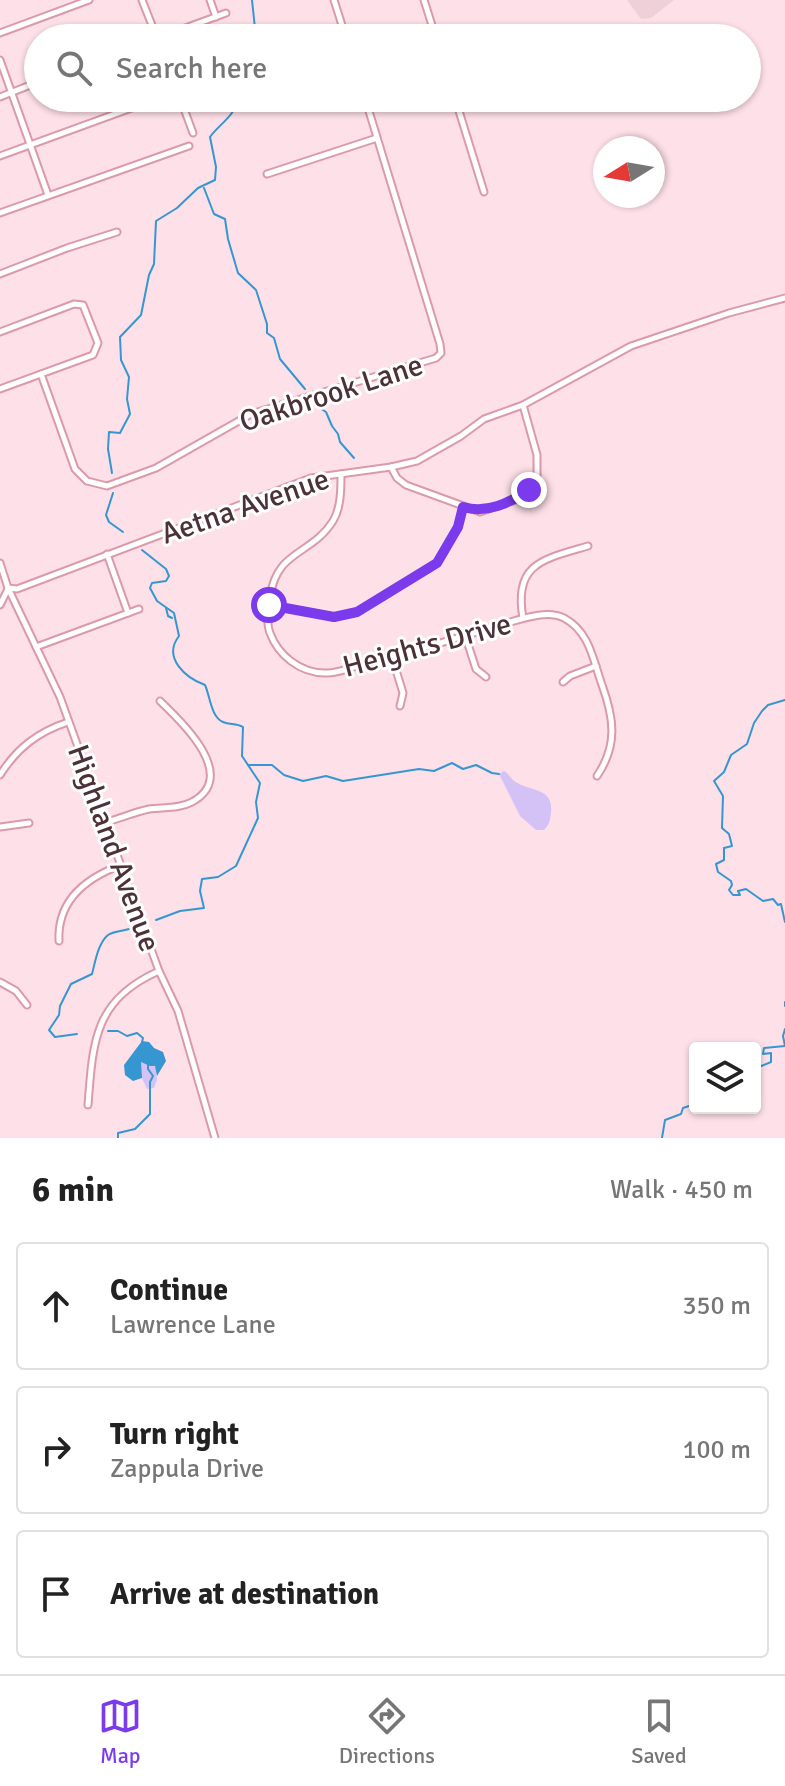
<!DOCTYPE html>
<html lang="en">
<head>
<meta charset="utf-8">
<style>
  :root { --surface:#fff; --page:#f2f2f2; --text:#222; --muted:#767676; --line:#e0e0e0; --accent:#7c3aed }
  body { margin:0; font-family:Signika,sans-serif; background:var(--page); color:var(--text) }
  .controls { position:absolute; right:24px; bottom:24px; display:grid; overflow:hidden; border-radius:8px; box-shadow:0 2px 6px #0004 }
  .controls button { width:72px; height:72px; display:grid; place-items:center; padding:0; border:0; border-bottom:2px solid var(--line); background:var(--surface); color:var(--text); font:40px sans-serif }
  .compass { position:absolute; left:593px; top:136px; width:72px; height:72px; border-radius:50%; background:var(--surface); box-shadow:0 2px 6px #0004; rotate:259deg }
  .stop { position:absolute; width:24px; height:24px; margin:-18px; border:6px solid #7c3aed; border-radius:50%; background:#fff }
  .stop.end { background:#7c3aed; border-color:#fff; box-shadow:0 2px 8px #0008 }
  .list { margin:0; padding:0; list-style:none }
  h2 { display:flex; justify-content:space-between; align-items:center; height:104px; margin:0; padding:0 32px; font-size:34px }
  h2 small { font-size:26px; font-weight:400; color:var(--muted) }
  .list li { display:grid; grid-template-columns:52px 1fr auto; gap:24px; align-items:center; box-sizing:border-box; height:128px; margin:0 16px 16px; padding:0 16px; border:2px solid var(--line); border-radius:8px }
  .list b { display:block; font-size:30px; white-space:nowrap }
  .list p { margin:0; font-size:26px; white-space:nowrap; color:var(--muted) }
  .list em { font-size:26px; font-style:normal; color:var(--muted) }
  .icon { flex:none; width:44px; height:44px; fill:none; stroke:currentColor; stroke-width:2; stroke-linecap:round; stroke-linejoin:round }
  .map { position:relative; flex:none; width:785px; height:1138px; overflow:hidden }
  .search { position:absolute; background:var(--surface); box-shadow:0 2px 6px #0004; left:24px; right:24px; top:24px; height:88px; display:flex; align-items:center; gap:20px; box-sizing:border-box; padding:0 28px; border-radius:44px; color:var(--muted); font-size:30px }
  .sheet { height:536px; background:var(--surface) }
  nav { display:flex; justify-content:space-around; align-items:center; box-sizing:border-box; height:112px; border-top:2px solid var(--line); background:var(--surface); font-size:22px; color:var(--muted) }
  nav a { display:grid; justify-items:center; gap:4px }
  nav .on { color:var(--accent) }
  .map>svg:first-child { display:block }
</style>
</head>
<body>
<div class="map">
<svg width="785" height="1138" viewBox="0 0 785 1138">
  <rect width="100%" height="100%" fill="#fee0e8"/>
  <!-- built -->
  <polygon fill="#f0d0d8" points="627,0 674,0 651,18 641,19"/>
  <!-- green -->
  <g fill="#d4c2f7">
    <path d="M504 771C508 773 510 777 513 780 527 792 554 786 551 812 550 820 550 824 544 830H536L520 816 499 774Z"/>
    <polygon points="141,1062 156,1067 157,1080 154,1088 147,1089 140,1074"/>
  </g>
  <!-- water -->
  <polygon fill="#3696d2" points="142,1041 149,1042 154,1048 163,1052 166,1061 157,1076 155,1066 150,1066 141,1062 142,1078 133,1081 125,1075 124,1065"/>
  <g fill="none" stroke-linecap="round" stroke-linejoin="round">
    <!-- stream -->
    <g stroke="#3696d2" stroke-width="2">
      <polyline points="252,0 256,38"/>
      <polyline points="204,188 214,214 225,219 228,239 238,273 256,290 267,324 267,333 274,338 280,359 305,389"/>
      <polyline points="317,406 326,412 332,426 338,434 340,442 354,458"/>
      <path d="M112 473 108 449 109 432 120 433 130 414 127 399 129 377 121 360 120 337 141 315 149 275 154 264 156 221 177 208 198 188 215 180 216 167 210 137C219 124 237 115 237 98"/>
      <polyline points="113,493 106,515 109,522 123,532"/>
      <path d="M142 550 166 569 169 576 166 581 152 583 150 588 157 601 174 613 179 636C162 658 186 678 205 685 210 696 211 717 223 722 230 725 236 723 243 727L242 756 260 783 256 802 258 818 236 866 218 877 202 879 200 891 204 908 180 911 156 920"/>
      <polyline points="166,608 168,616 172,618"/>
      <polyline points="785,700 768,705 762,711 754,723 747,744 731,755 724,772 714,781 723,796 722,828 729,834 732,846 724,848 724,860 716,864 718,872 731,881 732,885 729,890 733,895 740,895 738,891 746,889 763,901 773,899 778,905 781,904 785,922"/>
      <polyline points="248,765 272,765 284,775 303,781 326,776 343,781 419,769 434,771 452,763 463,769 476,765 492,773 499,774"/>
      <polyline points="785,1002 785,1006"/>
      <polyline points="108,1031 118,1031 127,1036 137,1033 143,1038 142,1042"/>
      <path d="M77 1034 55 1037 49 1030 59 1015 60 1006 71 984 92 974C95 963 98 943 108 935 113 931 123 931 129 929"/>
      <polyline points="755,1065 759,1067 771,1062 771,1053 763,1054 764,1048 785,1046 783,1036 785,1029"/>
      <polyline points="118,1138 118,1133 135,1129 150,1114 150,1082 153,1076 148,1069 148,1064"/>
      <polyline points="662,1138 665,1120 681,1114 683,1108 695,1104"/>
    </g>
    <!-- minor casing -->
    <g stroke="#dc99ac" stroke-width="9">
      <g id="minor">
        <polyline points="142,0 157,38"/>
        <polyline points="210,0 216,17"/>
        <polyline points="334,0 346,38"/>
        <polyline points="424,0 436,38"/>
        <polyline points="0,33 89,0"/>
        <polyline points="158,38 226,13"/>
        <polyline points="0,60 48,195"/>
        <polyline points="0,97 38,82"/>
        <polyline points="180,98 193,133"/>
        <polyline points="455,98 484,192"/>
        <polyline points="0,156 159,98"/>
        <polyline points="267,174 377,138"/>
        <polyline points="0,213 189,146"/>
        <polyline points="0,274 67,248 117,232"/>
        <polyline points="0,332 74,304 83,305 98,343 93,355 0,389"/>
        <polyline points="41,374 75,469 87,481 107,486 156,468 251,414 436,358 441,353 440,344 365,98"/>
        <polyline points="391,467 397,478 406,485 480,512 515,500 529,490 537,477 537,455 523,405"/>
        <path d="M341 474C341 489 341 508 333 521 311 556 277 549 270 597 268 608 266 623 270 633 278 655 300 673 325 673 336 674 349 668 360 665 407 654 453 639 500 625 519 620 546 609 564 618 590 632 593 660 602 685 614 718 618 745 597 776"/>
        <polyline points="107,554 128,613"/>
        <polyline points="0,563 8,588 60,697 159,971 178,1011 215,1138"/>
        <polyline points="8,588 17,589 311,478 391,467 417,461 461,436 484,419 523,405 631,346 729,313 785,298"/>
        <polyline points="0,605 8,589"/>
        <polyline points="269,605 334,617 357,612 437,563 458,527 463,507"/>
        <path d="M523 618C513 563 544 559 588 546"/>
        <polyline points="465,635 476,669 486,677"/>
        <polyline points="36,647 139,609"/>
        <polyline points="392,657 403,693 400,706"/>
        <polyline points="563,682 570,676 596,666"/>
        <path d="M0 775C17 748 38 732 68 722"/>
        <path d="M107 822C121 818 135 812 149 809 163 807 179 809 192 802 240 776 181 721 160 701"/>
        <polyline points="0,827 29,823"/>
        <path d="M59 941C57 900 86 878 121 865"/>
        <polyline points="0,982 16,991 27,1005"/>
        <path d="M88 1105C93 1041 94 1000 159 971"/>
      </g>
    </g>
    <!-- minor -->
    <use href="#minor" stroke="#fff" stroke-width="5"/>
  </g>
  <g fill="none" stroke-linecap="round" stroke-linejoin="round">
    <!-- route -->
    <path stroke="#7c3aed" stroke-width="10" d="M269 605 334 617 357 612 437 563 458 527 463 507C487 514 509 503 529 490"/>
  </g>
  <g text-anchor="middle" stroke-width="6" stroke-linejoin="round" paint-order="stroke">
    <!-- street labels -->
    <g font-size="30" fill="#4c3139" stroke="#fff">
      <text transform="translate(331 393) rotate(-18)" y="10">Oakbrook Lane</text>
      <text transform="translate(245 506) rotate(-19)" y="10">Aetna Avenue</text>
      <text transform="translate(427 645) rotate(-15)" y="10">Heights Drive</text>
      <text transform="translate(114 848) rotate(70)" y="10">Highland Avenue</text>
    </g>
  </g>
</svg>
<div class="controls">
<button><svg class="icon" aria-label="layers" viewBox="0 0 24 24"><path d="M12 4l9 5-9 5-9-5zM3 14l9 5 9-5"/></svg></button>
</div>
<svg class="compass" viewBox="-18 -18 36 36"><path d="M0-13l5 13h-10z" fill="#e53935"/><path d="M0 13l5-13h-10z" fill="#767676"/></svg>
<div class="stop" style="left:269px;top:605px"></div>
<div class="stop end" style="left:529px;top:490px"></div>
<div class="search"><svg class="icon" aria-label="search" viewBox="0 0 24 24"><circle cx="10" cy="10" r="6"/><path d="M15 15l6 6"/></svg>Search here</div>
</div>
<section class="sheet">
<h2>6 min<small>Walk · 450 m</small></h2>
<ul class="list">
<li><svg class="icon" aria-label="ahead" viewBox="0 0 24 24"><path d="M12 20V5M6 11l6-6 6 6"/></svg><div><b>Continue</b><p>Lawrence Lane</p></div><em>350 m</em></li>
<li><svg class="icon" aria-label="right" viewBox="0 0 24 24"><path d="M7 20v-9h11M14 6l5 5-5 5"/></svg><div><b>Turn right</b><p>Zappula Drive</p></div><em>100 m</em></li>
<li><svg class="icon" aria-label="arrive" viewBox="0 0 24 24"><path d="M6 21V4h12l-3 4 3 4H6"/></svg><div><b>Arrive at destination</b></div></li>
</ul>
</section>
<nav>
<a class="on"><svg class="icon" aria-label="map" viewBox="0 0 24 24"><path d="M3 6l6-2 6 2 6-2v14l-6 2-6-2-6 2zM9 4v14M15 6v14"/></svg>Map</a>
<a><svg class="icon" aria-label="directions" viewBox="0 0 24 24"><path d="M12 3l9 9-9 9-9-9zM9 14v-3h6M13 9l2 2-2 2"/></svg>Directions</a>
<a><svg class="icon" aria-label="saved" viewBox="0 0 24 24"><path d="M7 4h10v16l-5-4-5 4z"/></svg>Saved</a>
</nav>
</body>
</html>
